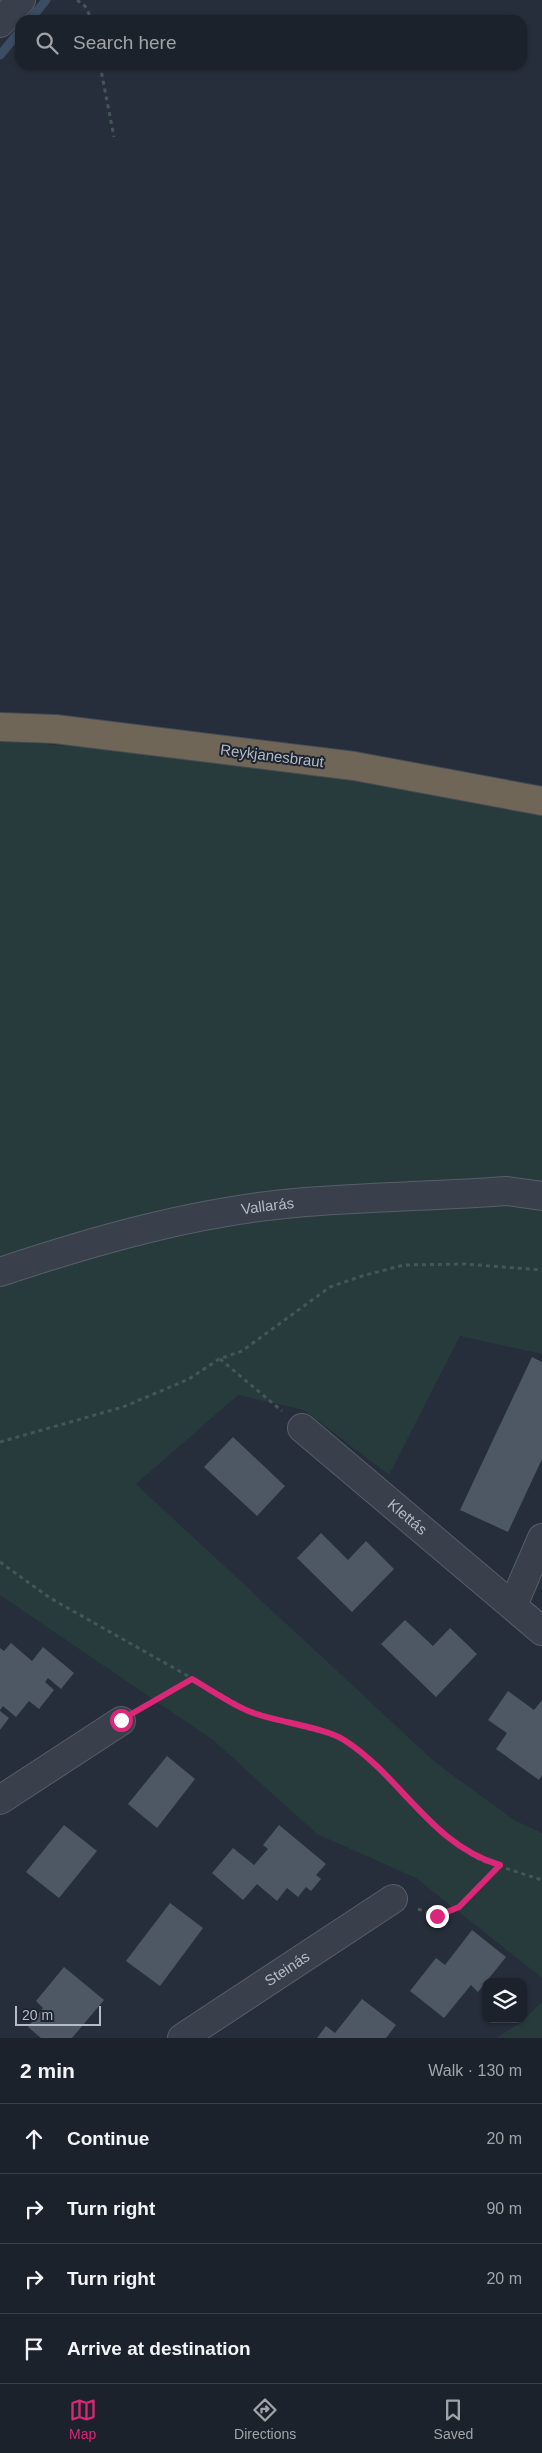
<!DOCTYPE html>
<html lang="en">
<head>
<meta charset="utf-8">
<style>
  :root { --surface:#1c222c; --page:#292f38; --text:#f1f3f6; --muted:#a0a4a9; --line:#3a3f48; --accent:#db2777 }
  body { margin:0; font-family:Helvetica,sans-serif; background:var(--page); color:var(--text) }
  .controls { position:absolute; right:15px; bottom:15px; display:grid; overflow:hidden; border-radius:10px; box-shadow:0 1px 4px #0004 }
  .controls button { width:45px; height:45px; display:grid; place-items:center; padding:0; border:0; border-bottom:1px solid var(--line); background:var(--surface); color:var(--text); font:25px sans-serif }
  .scale { position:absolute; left:15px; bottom:12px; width:86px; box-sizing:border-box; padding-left:5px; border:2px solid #b4bbc6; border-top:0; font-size:14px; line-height:18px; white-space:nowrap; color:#b4bbc6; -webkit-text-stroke:4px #1e2530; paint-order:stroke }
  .stop { position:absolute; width:15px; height:15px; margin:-11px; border:4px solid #db2777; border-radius:50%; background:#fff }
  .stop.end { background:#db2777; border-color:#fff; box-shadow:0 1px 5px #0008 }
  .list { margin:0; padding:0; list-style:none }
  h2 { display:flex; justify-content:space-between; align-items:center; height:65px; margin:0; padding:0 20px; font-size:21px }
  h2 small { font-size:16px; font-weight:400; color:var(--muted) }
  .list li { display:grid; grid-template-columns:32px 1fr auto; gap:15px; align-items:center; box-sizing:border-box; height:70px; padding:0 20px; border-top:1px solid var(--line) }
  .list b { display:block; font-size:19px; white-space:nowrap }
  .list em { font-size:16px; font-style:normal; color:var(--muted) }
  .icon { flex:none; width:28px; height:28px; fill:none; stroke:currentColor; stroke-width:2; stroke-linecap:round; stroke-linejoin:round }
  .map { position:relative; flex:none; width:542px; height:2038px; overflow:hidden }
  .search { position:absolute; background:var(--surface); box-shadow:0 1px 4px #0004; left:15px; right:15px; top:15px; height:55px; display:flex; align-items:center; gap:12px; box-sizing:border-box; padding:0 18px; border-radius:15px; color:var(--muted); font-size:19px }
  .sheet { height:345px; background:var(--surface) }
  nav { display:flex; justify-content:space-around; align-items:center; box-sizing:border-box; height:70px; border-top:1px solid var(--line); background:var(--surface); font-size:14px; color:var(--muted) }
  nav a { display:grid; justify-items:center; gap:2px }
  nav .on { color:var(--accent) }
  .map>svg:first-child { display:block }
</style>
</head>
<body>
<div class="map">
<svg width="542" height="2038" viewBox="0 0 542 2038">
  <rect width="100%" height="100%" fill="#252e3a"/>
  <!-- green -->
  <g fill="#283b3c">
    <polygon points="0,741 354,766 542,800 542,1354 460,1336 389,1475 304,1410 238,1395 136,1484 436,1763 514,1820 542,1833 542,1978 416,1878 317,1834 213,1740 0,1595"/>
    <polygon points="542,2002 542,2038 496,2038 520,2023"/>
  </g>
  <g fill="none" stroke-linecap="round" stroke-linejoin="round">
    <!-- stream -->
    <g stroke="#3c4c62" stroke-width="9">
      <polyline points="30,20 46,0"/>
      <polyline points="0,55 20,31"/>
    </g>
  </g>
  <!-- building -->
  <g fill="#4e5865">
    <polygon points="532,1357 542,1362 542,1459 508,1532 460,1510"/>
    <polygon points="233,1437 285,1486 257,1516 204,1467"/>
    <polygon points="321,1533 348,1560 366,1541 394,1569 352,1612 297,1558"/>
    <polygon points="405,1620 433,1646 450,1628 477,1654 436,1697 381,1644"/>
    <polygon points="11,1643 32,1661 43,1647 74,1673 61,1689 48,1678 45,1682 54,1690 39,1709 29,1701 16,1717 3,1706 0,1710 0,1648 4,1651"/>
    <polygon points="508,1691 534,1710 542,1700 542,1775 539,1780 496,1749 507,1733 488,1720"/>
    <polygon points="0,1711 9,1718 0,1730"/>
    <polygon points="167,1756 195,1779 157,1828 128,1804"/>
    <polygon points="64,1825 97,1851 59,1898 26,1872"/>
    <polygon points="279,1825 326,1864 316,1875 321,1879 311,1891 306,1887 298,1897 287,1888 277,1901 257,1884 243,1900 212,1873 233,1848 254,1865 268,1849 263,1845"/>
    <polygon points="170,1903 203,1928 160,1986 126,1961"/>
    <polygon points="472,1930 506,1957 478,1992 471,1985 444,2018 410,1991 436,1958 445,1965"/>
    <polygon points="64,1967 104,2000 72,2038 41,2038 28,2027 43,2008 36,2001"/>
    <polygon points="362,1999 396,2025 386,2038 317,2038 326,2026 335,2033"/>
  </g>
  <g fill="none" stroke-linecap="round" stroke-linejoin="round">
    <!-- minor casing -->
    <g stroke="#575e69" stroke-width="30">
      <g id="minor">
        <polyline points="0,23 21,0"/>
        <path id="s1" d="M0 1272C96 1240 194 1212 295 1203 365 1197 437 1196 507 1191L542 1196"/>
        <path id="s2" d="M302 1428 542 1631"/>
        <polyline points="513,1605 542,1538"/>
        <polyline points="0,1800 121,1721"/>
        <path id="s3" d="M182 2038 393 1899"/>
      </g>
    </g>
    <!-- highway casing -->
    <g stroke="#444b56" stroke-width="30">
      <polyline id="highway" points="0,727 55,729 354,766 542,801"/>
    </g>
    <!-- path -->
    <g stroke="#455659" stroke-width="3" stroke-dasharray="4 4" stroke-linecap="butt">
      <polyline points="77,0 85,6 92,20"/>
      <polyline points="100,65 114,137"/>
      <polyline points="220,1359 282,1411"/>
      <polyline points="0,1442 123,1407 189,1379 219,1359 242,1351 330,1287 362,1276 404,1265 465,1264 542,1270"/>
      <polyline points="0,1562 50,1598 257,1715 342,1738 367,1756 435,1828 465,1850 480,1860 542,1880"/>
      <polyline points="145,1706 192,1680"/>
      <polyline points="418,1909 437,1916 459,1907 500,1865"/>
    </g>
    <!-- minor -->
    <use href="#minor" stroke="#39404b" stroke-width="28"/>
    <!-- highway -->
    <use href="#highway" stroke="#706657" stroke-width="28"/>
  </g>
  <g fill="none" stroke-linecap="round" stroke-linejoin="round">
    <!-- route -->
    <path stroke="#db2777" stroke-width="6" d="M121 1720 192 1679C213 1691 238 1709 260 1715 281 1722 328 1729 344 1740 401 1776 431 1845 500 1865L459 1907 437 1916"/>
  </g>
  <g text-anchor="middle" stroke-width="4" stroke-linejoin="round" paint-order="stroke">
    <!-- street labels -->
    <g font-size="15" fill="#b4bbc6" stroke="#1e2530">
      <text transform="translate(272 756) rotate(7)" y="5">Reykjanesbraut</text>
      <text dy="5" stroke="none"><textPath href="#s1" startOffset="276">Vallarás</textPath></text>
      <text dy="5" stroke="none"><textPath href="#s2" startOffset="138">Klettás</textPath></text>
      <text dy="5" stroke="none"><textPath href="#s3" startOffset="126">Steinás</textPath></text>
    </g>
  </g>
</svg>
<div class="controls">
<button><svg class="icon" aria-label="layers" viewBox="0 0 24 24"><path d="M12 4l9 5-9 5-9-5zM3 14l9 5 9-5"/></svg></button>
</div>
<div class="scale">20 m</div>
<div class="stop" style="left:121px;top:1720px"></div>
<div class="stop end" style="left:437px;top:1916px"></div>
<div class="search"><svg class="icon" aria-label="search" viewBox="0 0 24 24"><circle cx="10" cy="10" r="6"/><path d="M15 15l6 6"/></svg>Search here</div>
</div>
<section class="sheet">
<h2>2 min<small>Walk · 130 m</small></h2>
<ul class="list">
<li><svg class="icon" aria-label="ahead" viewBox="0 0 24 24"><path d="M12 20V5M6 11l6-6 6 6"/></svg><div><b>Continue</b></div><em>20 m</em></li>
<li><svg class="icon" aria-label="right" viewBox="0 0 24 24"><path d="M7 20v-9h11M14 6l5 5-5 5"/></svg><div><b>Turn right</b></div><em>90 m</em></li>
<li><svg class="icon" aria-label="right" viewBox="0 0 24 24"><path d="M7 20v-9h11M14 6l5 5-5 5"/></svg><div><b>Turn right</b></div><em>20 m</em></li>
<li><svg class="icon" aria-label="arrive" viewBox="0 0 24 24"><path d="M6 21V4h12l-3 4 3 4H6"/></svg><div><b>Arrive at destination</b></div></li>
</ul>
</section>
<nav>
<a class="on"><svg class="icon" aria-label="map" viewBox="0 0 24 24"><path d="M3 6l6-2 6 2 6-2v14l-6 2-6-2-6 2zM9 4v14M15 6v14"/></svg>Map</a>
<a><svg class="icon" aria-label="directions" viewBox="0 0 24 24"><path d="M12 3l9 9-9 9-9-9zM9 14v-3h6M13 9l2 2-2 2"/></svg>Directions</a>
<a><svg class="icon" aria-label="saved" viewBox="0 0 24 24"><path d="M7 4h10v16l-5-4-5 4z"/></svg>Saved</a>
</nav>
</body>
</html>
